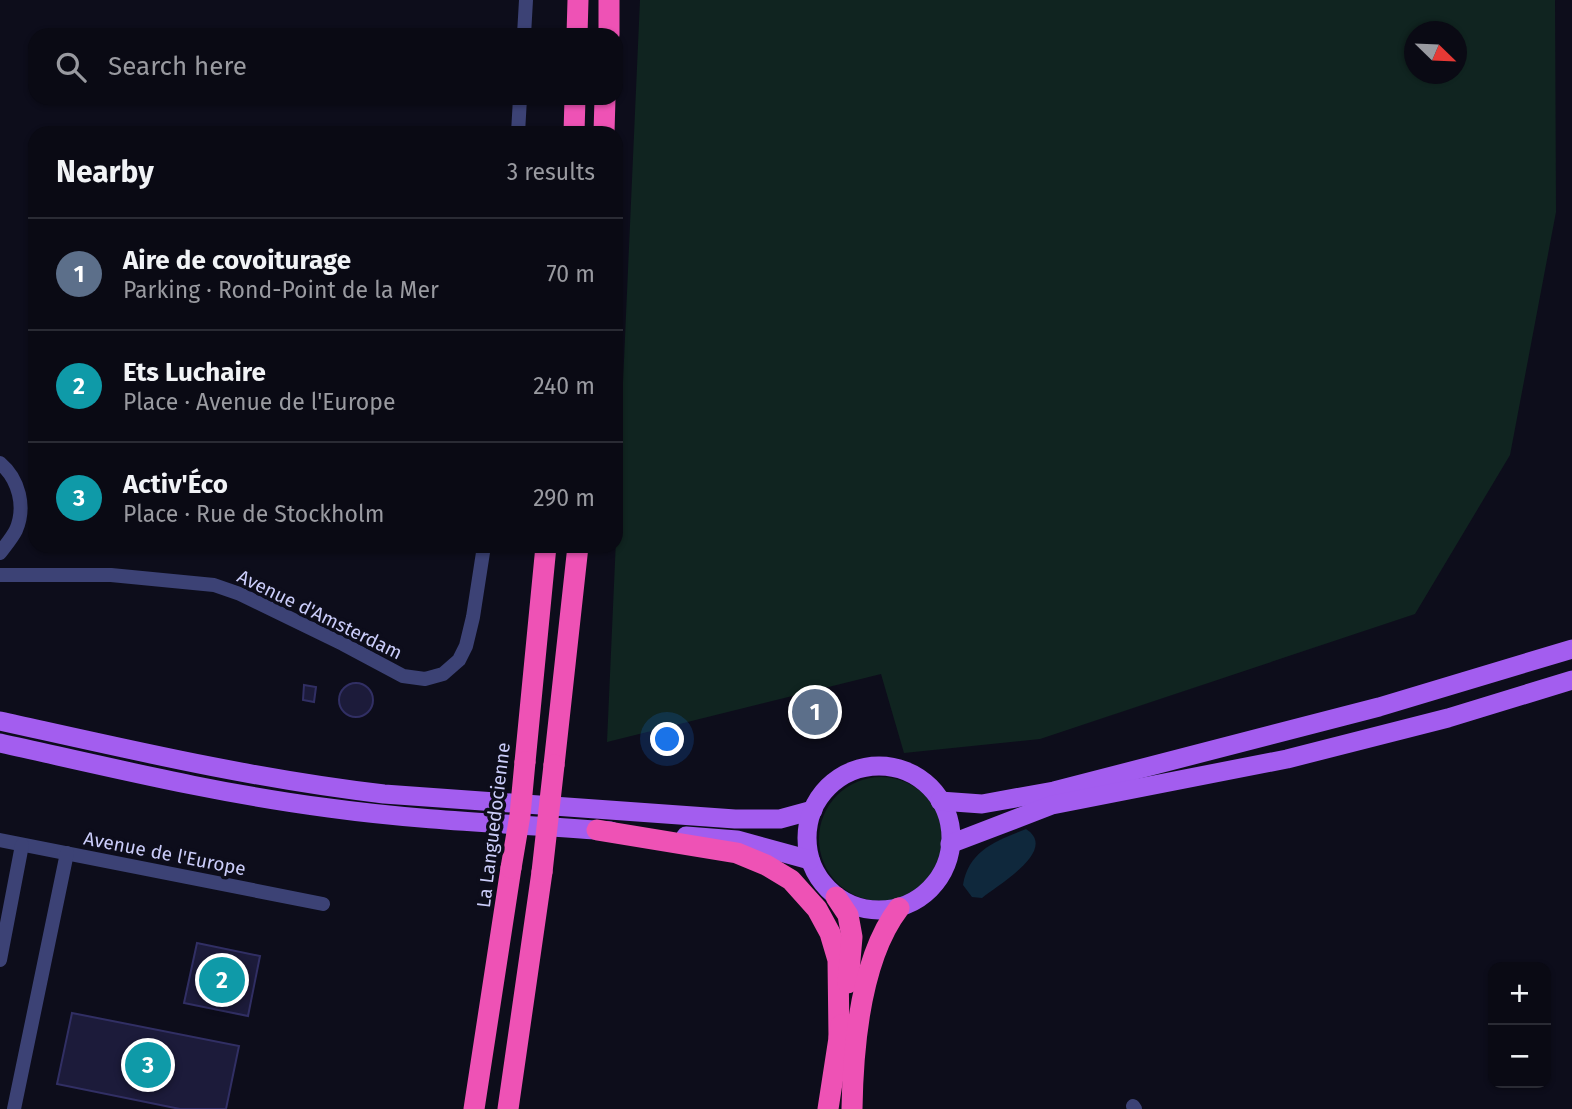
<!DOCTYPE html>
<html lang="en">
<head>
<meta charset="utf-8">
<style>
  :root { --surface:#0a0a14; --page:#13131d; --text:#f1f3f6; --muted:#999aa0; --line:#2a2b34; --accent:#15dcd2 }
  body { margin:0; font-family:"Fira Sans",sans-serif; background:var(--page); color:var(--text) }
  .controls { position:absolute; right:21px; bottom:21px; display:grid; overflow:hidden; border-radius:14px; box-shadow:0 2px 5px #0004 }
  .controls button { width:63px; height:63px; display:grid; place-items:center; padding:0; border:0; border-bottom:2px solid var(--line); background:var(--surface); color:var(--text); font:35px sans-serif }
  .compass { position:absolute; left:1404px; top:21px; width:63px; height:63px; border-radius:50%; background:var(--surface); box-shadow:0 2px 5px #0004; rotate:113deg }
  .you { position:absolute; left:668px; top:740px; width:24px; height:24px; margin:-18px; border:5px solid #fff; border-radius:50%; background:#1a73e8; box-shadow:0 0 0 10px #1a73e833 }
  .badge { display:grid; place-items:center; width:46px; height:46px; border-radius:50%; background:var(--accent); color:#fff; font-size:23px; font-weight:700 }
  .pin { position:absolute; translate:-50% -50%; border:4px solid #fff; box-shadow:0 2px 7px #0006 }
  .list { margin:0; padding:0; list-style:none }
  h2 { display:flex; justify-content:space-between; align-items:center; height:91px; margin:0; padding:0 28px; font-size:30px }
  h2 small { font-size:23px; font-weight:400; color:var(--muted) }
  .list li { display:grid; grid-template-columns:46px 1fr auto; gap:21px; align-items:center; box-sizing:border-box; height:112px; padding:0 28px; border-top:2px solid var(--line) }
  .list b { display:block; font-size:26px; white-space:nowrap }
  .list p { margin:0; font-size:23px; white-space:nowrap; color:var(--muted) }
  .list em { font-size:23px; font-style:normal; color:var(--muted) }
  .icon { flex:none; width:38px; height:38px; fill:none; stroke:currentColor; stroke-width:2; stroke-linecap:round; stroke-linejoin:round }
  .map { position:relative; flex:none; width:1572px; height:1109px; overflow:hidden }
  .search { position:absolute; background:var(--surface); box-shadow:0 2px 5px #0004; left:28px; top:28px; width:595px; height:77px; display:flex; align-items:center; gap:18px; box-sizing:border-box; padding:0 24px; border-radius:21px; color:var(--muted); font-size:26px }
  .panel { position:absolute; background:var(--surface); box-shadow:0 2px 5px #0004; left:28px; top:126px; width:595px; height:427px; border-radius:21px }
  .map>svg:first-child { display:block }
</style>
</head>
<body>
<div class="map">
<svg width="1572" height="1109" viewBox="0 0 1572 1109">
  <rect width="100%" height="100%" fill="#0d0d1b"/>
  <!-- green -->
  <g fill="#102420" fill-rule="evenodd">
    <path d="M640 0H1555L1556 212 1510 455 1415 614 1040 739 904 753 881 674 607 742ZM1414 32H1456V74H1414Z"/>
    <circle cx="881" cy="839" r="62"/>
  </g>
  <!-- water -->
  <path fill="#0f283c" d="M1026 829C1059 850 998 885 982 898L972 897 963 885C969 850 996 841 1026 829Z"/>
  <!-- building -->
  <g fill="#1c1b3a" stroke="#312f64" stroke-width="2">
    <circle cx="356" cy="700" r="17"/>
    <polygon points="304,685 316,687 314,702 303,700"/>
    <polygon points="197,943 260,956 248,1016 184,1003"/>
    <polygon points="72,1013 239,1046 226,1109 180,1109 57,1084"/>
  </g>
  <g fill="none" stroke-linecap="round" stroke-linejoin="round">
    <!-- minor -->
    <g stroke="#3c4275" stroke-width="14">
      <polyline points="524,35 526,0"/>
      <polyline points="518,133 520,98"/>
      <path d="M0 463C19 479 26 507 16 530 12 538 5 546 0 553"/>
      <polyline points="0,575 111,575 214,585 240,594 343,644 403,676 425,679 443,674 459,660 466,646 473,617 484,546"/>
      <polyline points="0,840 323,904"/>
      <polyline points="0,960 22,845"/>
      <polyline points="1133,1106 1135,1109"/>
      <polyline points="14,1109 67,853"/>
    </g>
    <!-- primary -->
    <g stroke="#a35def" stroke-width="19">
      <path d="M0 721C127 749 254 779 384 794L735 819H780L813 810"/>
      <path d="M0 743C109 767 219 794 329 808 423 821 517 824 611 831"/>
      <circle cx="879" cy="838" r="72"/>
      <polyline points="940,801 982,804 1054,791 1379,707 1572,649"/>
      <polyline points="686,836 737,840 810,860"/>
      <polyline points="950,844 1052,805 1287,759 1448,718 1572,680"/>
    </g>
    <!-- motorway -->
    <g stroke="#ee52b5" stroke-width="21">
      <polyline points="577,35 578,0"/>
      <polyline points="609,35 609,0"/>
      <polyline points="574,133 575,98"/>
      <polyline points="604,133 605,98"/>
      <polyline points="525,762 546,546"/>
      <polyline points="554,765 578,546"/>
      <polyline points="597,830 737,853 766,865 791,880 817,909 830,933 838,960 839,1037"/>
      <polyline points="836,897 848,915 852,937 848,983"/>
      <polyline points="474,1109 511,868"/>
      <polyline points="508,1109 542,872"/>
      <polyline points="828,1109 841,1025"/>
      <path d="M852 1109C853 1046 860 959 899 908"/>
    </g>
    <!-- motorway-bridge -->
    <g stroke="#ee52b5" stroke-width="21">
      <polyline points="511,868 520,815 525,762"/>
      <polyline points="542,872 554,765"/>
    </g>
  </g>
  <g text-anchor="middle" stroke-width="7" stroke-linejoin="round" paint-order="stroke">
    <!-- street labels -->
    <g font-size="19" fill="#cbcdfa" stroke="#0d0d1b">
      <text transform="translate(320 614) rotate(26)" y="7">Avenue d'Amsterdam</text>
      <text transform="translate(493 825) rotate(-83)" y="7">La Languedocienne</text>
      <text transform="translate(165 853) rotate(11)" y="7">Avenue de l'Europe</text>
    </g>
  </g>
</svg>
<div class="controls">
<button>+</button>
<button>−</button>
</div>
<svg class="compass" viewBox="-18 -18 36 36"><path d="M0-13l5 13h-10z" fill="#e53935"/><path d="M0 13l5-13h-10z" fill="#999aa0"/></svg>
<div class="you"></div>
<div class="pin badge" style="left:815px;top:712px;background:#5c6f8a">1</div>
<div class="pin badge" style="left:222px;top:980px;background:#0f9aa8">2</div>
<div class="pin badge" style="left:148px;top:1065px;background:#0f9aa8">3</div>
<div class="search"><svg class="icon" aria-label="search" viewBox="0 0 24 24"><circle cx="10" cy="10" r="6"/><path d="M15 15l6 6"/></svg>Search here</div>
<section class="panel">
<h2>Nearby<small>3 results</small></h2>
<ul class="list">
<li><span class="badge" style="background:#5c6f8a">1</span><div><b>Aire de covoiturage</b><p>Parking · Rond-Point de la Mer</p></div><em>70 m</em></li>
<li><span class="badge" style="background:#0f9aa8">2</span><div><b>Ets Luchaire</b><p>Place · Avenue de l'Europe</p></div><em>240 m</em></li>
<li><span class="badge" style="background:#0f9aa8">3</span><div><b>Activ'Éco</b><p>Place · Rue de Stockholm</p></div><em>290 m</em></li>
</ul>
</section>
</div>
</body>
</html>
